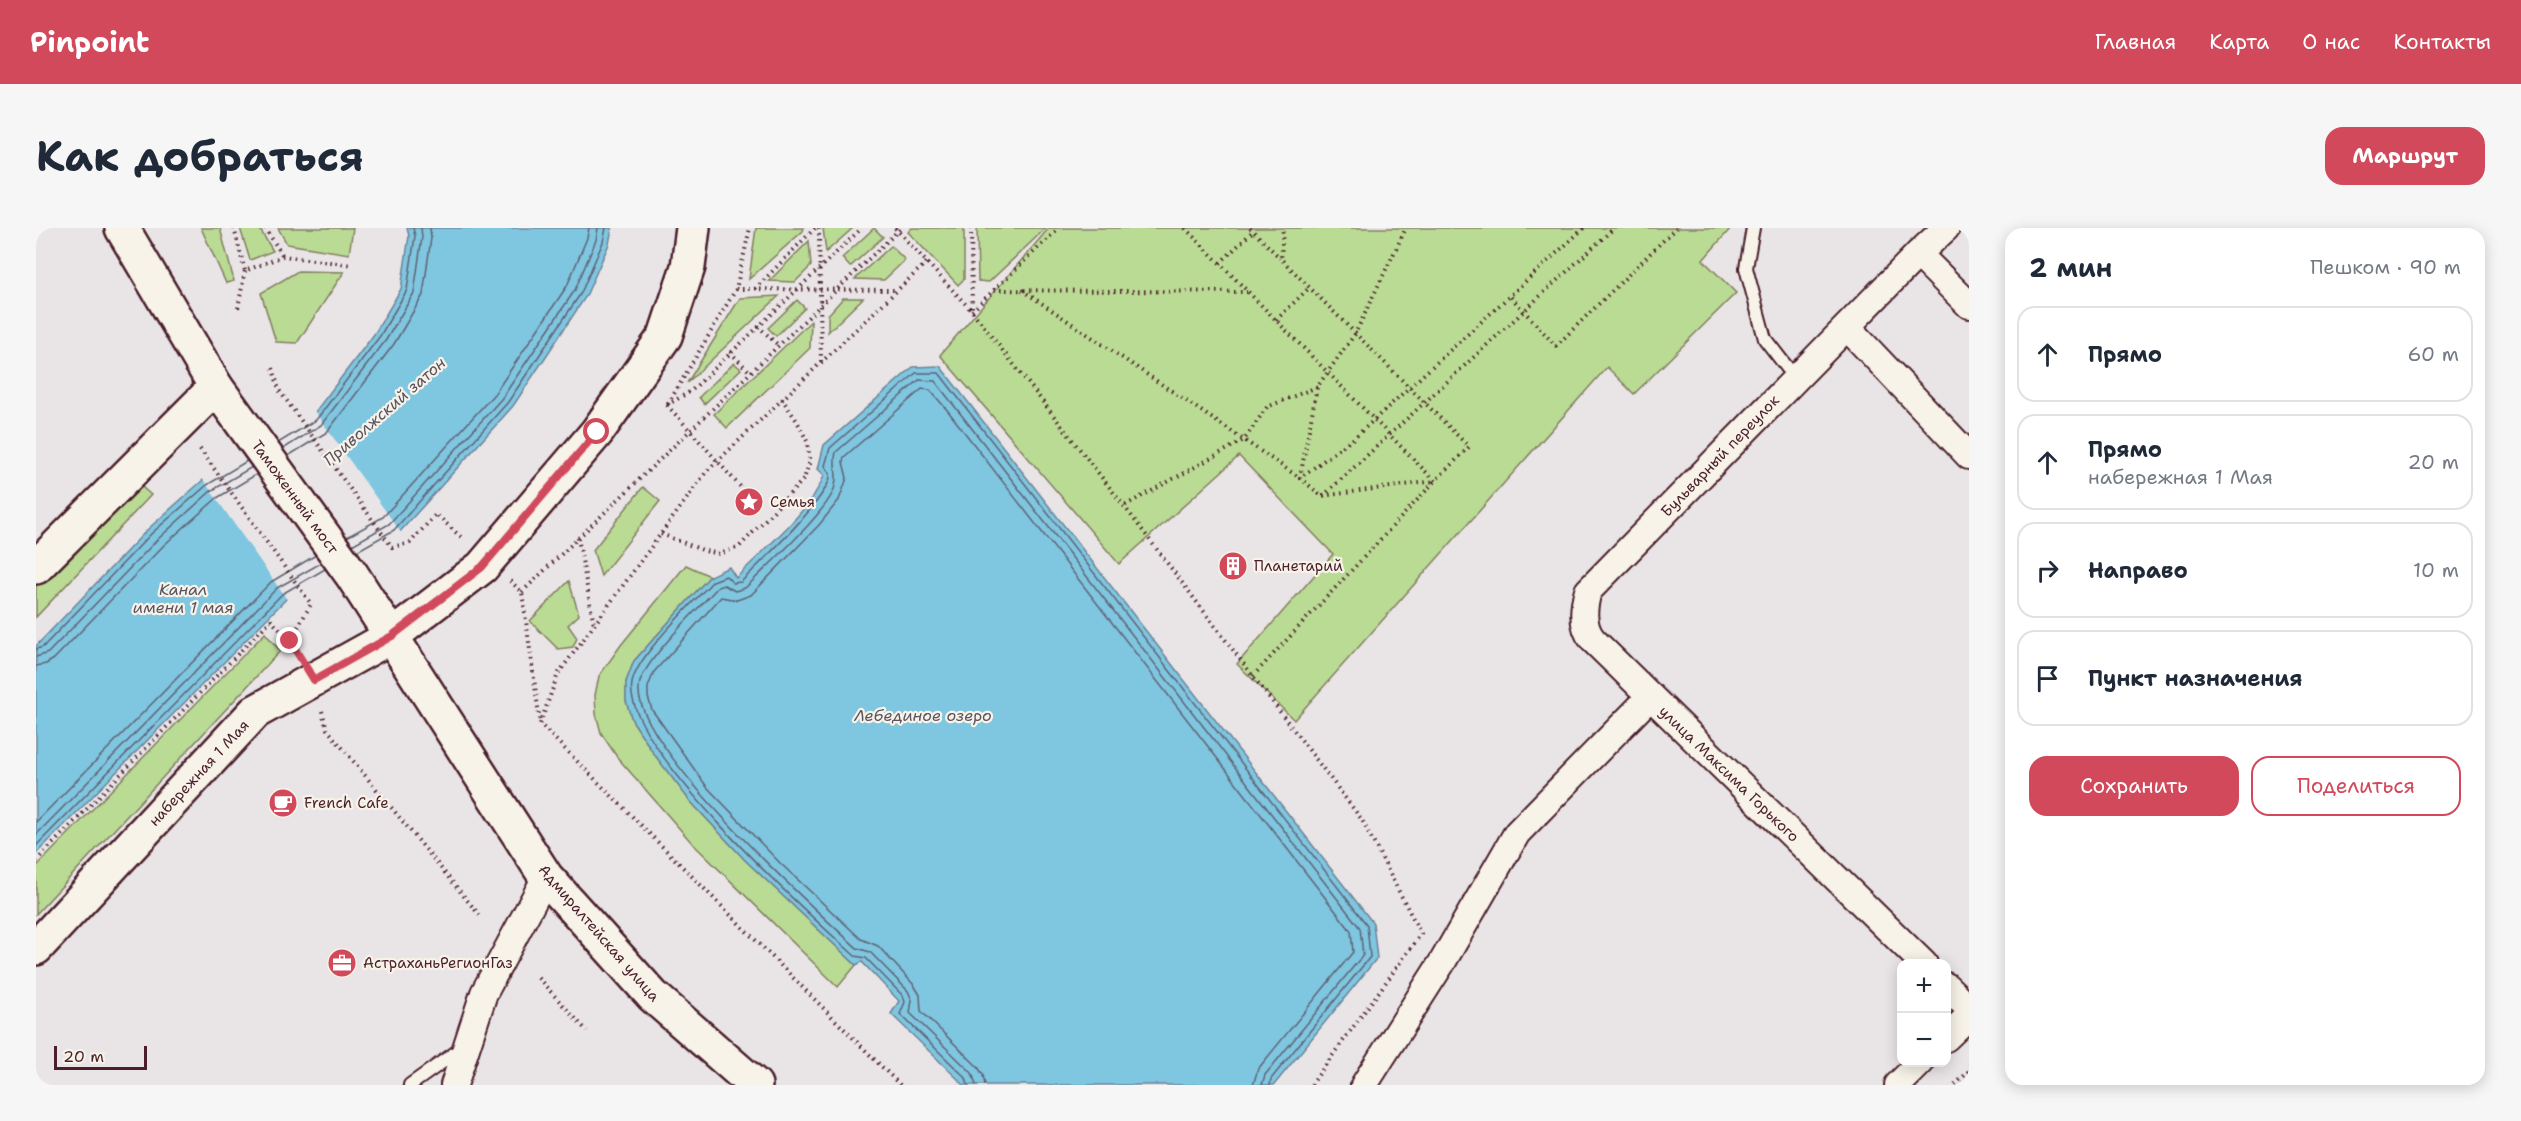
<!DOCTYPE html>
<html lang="ru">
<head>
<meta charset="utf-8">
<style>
  :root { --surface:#fff; --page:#f6f6f7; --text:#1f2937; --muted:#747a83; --line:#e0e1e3; --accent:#d1495b }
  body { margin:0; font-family:"Shantell Sans",sans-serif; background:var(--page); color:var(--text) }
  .controls { position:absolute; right:18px; bottom:18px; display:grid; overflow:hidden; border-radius:12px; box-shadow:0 3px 15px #0003 }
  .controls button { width:54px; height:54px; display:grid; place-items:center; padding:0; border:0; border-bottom:2px solid var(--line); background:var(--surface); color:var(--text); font:30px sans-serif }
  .scale { position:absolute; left:18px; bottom:15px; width:93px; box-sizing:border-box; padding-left:6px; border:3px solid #4a1f2b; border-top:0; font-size:16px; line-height:21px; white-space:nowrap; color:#4a1f2b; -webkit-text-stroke:4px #f7f3e8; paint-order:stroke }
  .stop { position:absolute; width:18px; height:18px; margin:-14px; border:4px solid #d1495b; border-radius:50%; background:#fff }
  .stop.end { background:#d1495b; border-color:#fff; box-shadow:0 2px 6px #0008 }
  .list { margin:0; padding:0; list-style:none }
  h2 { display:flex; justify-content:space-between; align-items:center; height:78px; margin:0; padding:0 24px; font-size:26px }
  h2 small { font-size:20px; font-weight:400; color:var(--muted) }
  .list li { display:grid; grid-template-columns:39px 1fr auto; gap:18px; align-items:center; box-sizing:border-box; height:96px; margin:0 12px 12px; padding:0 12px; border:2px solid var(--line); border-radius:18px }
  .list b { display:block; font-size:22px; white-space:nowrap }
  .list p { margin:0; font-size:20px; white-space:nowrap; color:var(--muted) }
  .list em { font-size:20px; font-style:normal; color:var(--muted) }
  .actions { display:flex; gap:12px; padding:18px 24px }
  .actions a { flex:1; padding:14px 0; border:2px solid var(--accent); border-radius:18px; text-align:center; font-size:21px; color:var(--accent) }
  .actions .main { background:var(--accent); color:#fff }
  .icon { flex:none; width:33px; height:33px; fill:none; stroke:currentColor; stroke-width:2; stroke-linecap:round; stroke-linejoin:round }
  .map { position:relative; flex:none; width:1933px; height:857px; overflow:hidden; border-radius:18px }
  header { display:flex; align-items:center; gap:36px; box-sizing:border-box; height:84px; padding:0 30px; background:var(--accent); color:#fff }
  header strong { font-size:28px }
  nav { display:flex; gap:33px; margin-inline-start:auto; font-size:21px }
  .intro { display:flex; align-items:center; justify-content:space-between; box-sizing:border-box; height:144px; padding:0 36px }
  h1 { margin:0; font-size:42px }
  .button { padding:15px 27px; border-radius:18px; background:var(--accent); color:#fff; font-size:21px; font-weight:700 }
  main { display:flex; gap:36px; padding:0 36px }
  aside { flex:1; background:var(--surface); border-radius:18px; box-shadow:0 3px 15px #0003 }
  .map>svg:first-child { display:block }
</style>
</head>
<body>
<header>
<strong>Pinpoint</strong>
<nav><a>Главная</a><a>Карта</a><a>О нас</a><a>Контакты</a></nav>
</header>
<div class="intro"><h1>Как добраться</h1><a class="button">Маршрут</a></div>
<main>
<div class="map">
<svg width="1933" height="857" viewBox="0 0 1933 857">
  <rect width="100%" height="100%" fill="#e9e5e6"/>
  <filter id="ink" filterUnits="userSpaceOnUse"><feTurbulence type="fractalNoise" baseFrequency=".0167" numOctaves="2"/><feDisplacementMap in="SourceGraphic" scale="12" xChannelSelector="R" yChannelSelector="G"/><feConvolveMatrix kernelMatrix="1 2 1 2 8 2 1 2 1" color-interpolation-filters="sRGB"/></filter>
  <g filter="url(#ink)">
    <!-- green -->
    <g fill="#badb94" stroke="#827d60" stroke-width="1.5">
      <polygon points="165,0 184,0 198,53 190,55"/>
      <polygon points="204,0 223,0 237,23 214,32"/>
      <polygon points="242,0 317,0 313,26 251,16"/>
      <polygon points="720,0 768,0 767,3 713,51"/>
      <polygon points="787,0 817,0 790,24"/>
      <polygon points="838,0 847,9 814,39 806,30"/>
      <polygon points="876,0 928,0 928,51 922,57 872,4"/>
      <polygon points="941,0 1010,0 953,54 942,53"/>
      <polygon points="1013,0 1695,0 1667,32 1700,65 1598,166 1571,139 1258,492 1201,436 1297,326 1203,228 1083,336 904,127"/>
      <polygon points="773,13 775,38 759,54 733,53"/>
      <polygon points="855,18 869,32 848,52 819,51"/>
      <polygon points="262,43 308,44 261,115 240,114 225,65"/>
      <polygon points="743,68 651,155 704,70"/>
      <polygon points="807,70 827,70 792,104 792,87"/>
      <polygon points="761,72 769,80 740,108 732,100"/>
      <polygon points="775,93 774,120 691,200 678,186"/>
      <polygon points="698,135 705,141 668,176 663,169"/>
      <polygon points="98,252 115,267 0,389 0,351"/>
      <polygon points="607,259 624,273 565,348 557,322"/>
      <polygon points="650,337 674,348 598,433 590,454 590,473 596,492 618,526 654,573 709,632 820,737 802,759 656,615 581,529 565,505 560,486 559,467 563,448 585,417"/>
      <polygon points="533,353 543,387 532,397 541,410 537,419 522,421 494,393"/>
      <polygon points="229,405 244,423 0,686 0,639"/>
    </g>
    <!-- water -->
    <g fill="#7fc6e0" stroke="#6a8398" stroke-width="1.5">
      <polygon points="371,0 576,0 573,16 550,68 477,178 361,307 251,370 0,626 0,418 112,301 167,252 276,188 339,105 365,61 373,8"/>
      <path d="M904 138 1337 695 1341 730 1238 857H928L855 786 863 773 826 734 820 737 709 632 654 573 618 526 596 492 590 473V454L598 433 674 348 693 339 700 350C726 323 777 281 788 247L782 241 788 217 877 139Z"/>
    </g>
    <!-- pier -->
    <polygon fill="#e9e5e6" points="277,181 366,306 252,373 166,250 274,186"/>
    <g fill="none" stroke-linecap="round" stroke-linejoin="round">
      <!-- shore -->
      <g stroke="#5f6273" stroke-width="1.5">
        <polyline points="242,215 280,192 344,108 371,62 379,8 377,0"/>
        <polyline points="247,221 285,197 350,112 378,65 386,9 385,0"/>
        <polyline points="252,228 291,204 358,116 387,67 395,10 394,0"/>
        <polyline points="311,309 347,289 459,165 531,58 551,10 553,0"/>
        <polyline points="316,317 353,296 466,170 539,62 560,12 562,0"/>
        <polyline points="321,323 358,302 472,174 545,65 567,14 570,0"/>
        <polyline points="0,421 7,419 116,305 171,257 211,233"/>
        <polyline points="0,429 12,425 122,311 175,263 216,239"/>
        <polyline points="0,438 10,436 18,431 128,317 181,270 221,246"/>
        <polyline points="0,594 235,354 280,327"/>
        <polyline points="0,607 241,360 285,335"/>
        <polyline points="0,618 246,366 289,341"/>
        <path d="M932 857 930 850 864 786 869 774 867 768 830 730 819 728C772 686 585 516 596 455 601 427 656 376 677 353L690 348 697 355 705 354C721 338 798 265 794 246 794 245 790 239 789 238L794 220 880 145H903L1331 697 1334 729 1235 851 1234 857"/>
        <path d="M940 857 936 845 874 785 876 772 872 763 834 724 821 720C776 679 596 516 603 458 607 433 663 380 682 359L688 357 699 363 709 360C731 339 786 288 797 264 804 247 796 239 800 224L883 152 899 153 1324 700 1327 727 1229 847 1226 857"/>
        <polyline points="949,857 947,847 942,839 885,783 884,767 878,757 842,718 825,711 744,635 671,559 616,482 612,469 612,459 618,444 685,369 701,372 715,367 783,297 803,272 811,250 807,234 808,229 886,161 894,162 912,183 1315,703 1317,724 1222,841 1217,857"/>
      </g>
      <!-- lane casing -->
      <g stroke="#4a1f2b" stroke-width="16">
        <g id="lane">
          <polyline points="1717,0 1710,40 1729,111 1760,151"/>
          <polyline points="374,857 426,820"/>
        </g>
      </g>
      <!-- street casing -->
      <g stroke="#4a1f2b" stroke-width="30">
        <g id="street">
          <polyline points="1882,26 1933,77"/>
          <polyline points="1811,99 1933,228"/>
          <path d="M1888 736 1557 412C1545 398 1547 380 1552 363L1882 26 1910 0"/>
          <polyline points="1910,758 1933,780"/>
          <polyline points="1910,810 1933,788"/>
          <polyline points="418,857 448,765 510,649"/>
          <polyline points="1328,857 1407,733 1481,605 1614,469"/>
          <polyline points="1862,857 1885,834"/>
        </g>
      </g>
      <!-- secondary casing -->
      <g stroke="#4a1f2b" stroke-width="38">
        <g id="secondary">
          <polyline points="86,0 180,159 316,347 510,649 617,768 719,857"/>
          <polyline points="0,339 180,159"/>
          <polyline points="0,720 219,484 356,408 446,339 561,204 629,108 652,39 657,0"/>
        </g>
      </g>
      <!-- path -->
      <g stroke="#4a1f2b" stroke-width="4" stroke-dasharray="1.5 4.5" stroke-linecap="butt">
        <polyline points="198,0 209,43 247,28 316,37"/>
        <polyline points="229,0 247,28"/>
        <polyline points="783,0 785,134"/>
        <polyline points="859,0 936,83 1088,278 1326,592 1385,706 1275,857"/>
        <polyline points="935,0 936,82"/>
        <polyline points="1149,0 1399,253 1433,219 1245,31 1247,0"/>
        <polyline points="1214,0 1244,30"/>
        <polyline points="1184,35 1217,3"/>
        <polyline points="700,61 861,62"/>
        <polyline points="719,61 779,0"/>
        <polyline points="958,62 1211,64"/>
        <polyline points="986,62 1208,212 1088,278"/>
        <polyline points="1475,69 1520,118 1640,0"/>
        <polyline points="202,80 209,43"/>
        <polyline points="936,83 1023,0"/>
        <polyline points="1240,92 1273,60"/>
        <polyline points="722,98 742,117"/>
        <polyline points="694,124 714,144"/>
        <polyline points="237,140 243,162 356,319 374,315 400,286 428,312"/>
        <polyline points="1281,159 1231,179 1208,212 1264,250 1281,159 1319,106 1370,0"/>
        <polyline points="632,176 700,61 714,0"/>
        <polyline points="631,177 655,163 826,0"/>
        <polyline points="631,177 710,265"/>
        <polyline points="164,221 275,376 254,413 261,425"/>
        <polyline points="1287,268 1578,0"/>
        <polyline points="625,306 669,323 683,326 703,319 768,251 774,233 771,213 761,193 746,171"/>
        <polyline points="542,310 558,397"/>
        <polyline points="474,353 486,364 504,494"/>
        <polyline points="486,364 865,0"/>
        <polyline points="1217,448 1399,253 1286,268 1264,250 1318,210 1548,0"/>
        <polyline points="286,483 291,501 445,689"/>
        <polyline points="0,633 235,392 254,413"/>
        <polyline points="502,750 551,803"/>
        <polyline points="864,857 504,496 522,446 671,243 891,34"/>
        <polyline points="1919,857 1933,843"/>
      </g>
      <!-- lane -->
      <use href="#lane" stroke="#f7f3e8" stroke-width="12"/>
      <!-- street -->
      <use href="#street" stroke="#f7f3e8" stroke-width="26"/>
      <!-- secondary -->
      <use href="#secondary" stroke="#f7f3e8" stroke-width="33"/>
    </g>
  </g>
  <g fill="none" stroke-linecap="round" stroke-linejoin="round" filter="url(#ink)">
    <!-- route -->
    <polyline stroke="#d1495b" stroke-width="8" points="254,413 278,452 356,408 446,339 561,204"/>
  </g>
  <!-- icons -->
  <defs>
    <g id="sight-disc" transform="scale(1.5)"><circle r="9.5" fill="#d1495b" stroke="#f7f3e8"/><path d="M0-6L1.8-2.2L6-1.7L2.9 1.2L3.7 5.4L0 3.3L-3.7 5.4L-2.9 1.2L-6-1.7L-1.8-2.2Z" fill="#fff"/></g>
    <g id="building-disc" transform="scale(1.5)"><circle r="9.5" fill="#d1495b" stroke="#f7f3e8"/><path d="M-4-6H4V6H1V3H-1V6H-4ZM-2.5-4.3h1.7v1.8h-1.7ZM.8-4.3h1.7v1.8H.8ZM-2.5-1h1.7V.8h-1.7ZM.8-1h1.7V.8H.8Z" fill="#fff"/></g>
    <g id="cafe-disc" transform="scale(1.5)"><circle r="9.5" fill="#d1495b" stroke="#f7f3e8"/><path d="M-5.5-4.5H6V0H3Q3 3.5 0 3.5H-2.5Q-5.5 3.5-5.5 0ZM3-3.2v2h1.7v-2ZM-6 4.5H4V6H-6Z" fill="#fff"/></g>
    <g id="office-disc" transform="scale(1.5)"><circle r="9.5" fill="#d1495b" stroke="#f7f3e8"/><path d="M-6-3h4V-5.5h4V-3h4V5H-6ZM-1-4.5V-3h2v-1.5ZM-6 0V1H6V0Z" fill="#fff"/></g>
  </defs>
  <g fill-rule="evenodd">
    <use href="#sight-disc" x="713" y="274"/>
    <use href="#building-disc" x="1197" y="338"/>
    <use href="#cafe-disc" x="247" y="575"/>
    <use href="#office-disc" x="306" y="735"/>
  </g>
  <g text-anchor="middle" stroke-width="4.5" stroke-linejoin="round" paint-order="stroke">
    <!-- street labels -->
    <g font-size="15" fill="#4a1f2b" stroke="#f7f3e8">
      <text transform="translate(1684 228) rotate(-46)" y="5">Бульварный переулок</text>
      <text transform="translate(259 269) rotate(54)" y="5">Таможенный мост</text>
      <text transform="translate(163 545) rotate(-47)" y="5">набережная 1 Мая</text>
      <text transform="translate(1693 546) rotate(44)" y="5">улица Максима Горького</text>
      <text transform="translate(563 705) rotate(49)" y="5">Адмиралтейская улица</text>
    </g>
    <!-- poi labels -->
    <g font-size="15" fill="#4a1f2b" stroke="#f7f3e8" text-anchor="start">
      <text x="734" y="279">Семья</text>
      <text x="1218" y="343">Планетарий</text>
      <text x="268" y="580">French Cafe</text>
      <text x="327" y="740">АстраханьРегионГаз</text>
    </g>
    <!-- water labels -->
    <g font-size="16" font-style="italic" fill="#5a5161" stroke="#f7f3e8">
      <text transform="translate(348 183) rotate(-41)" y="6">Приволжский затон</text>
      <text x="147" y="367">Канал<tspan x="147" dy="18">имени 1 мая</tspan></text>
      <text x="887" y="493">Лебединое озеро</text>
    </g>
  </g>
</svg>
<div class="controls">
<button>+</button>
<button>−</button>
</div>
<div class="scale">20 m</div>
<div class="stop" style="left:561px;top:204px"></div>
<div class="stop end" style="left:254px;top:413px"></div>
</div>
<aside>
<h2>2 мин<small>Пешком · 90 m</small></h2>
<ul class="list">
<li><svg class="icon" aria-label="ahead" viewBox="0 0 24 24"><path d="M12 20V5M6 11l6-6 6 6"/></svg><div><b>Прямо</b></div><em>60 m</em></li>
<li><svg class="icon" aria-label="ahead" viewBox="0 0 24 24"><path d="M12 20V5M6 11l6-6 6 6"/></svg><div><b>Прямо</b><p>набережная 1 Мая</p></div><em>20 m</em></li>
<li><svg class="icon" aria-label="right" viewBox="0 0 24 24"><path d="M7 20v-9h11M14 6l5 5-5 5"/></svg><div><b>Направо</b></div><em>10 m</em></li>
<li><svg class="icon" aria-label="arrive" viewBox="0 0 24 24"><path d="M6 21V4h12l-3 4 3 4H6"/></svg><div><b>Пункт назначения</b></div></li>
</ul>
<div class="actions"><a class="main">Сохранить</a><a>Поделиться</a></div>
</aside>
</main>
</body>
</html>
